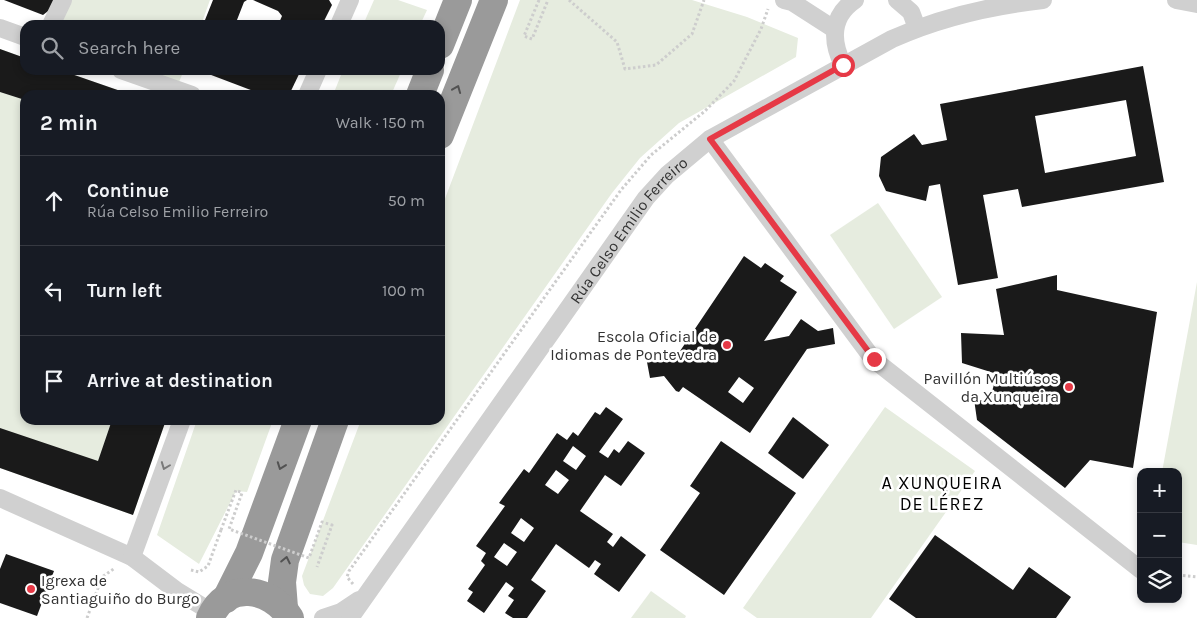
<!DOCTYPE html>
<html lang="en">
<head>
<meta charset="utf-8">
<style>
  :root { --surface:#171b24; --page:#20242c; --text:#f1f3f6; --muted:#9ea1a6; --line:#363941 }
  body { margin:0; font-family:Karla,sans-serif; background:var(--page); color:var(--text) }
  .controls { position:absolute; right:15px; bottom:15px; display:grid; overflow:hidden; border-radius:10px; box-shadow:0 2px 8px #0003 }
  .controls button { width:45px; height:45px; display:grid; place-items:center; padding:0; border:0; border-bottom:1px solid var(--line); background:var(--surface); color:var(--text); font:25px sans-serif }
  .stop { position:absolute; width:15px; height:15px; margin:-11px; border:4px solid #e63946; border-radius:50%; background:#fff }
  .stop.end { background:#e63946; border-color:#fff; box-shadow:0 1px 5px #0008 }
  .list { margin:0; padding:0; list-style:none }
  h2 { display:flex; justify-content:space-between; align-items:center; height:65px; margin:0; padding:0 20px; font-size:21px }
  h2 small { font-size:16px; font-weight:400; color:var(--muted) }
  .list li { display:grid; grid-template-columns:32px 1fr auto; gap:15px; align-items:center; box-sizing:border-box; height:90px; padding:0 20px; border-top:1px solid var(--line) }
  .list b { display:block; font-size:19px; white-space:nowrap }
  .list p { margin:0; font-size:16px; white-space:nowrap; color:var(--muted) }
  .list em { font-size:16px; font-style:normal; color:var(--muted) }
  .icon { flex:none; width:28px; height:28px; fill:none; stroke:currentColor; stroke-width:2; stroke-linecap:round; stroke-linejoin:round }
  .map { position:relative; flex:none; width:1197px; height:618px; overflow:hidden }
  .search { position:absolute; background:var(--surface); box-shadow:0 2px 8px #0003; left:20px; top:20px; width:425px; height:55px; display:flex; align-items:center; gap:12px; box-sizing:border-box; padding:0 18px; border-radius:15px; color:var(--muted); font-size:19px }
  .panel { position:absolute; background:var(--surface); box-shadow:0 2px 8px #0003; left:20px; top:90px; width:425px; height:335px; border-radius:15px }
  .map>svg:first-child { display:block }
</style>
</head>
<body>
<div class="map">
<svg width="1197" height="618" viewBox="0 0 1197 618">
  <rect width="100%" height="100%" fill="#fff"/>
  <!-- green -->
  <g fill="#e6ecdf">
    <polygon points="62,0 210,0 201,25 51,25"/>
    <polygon points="374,0 398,0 427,10 420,25 363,25"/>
    <polygon points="520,0 692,0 747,17 798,38 796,57 679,123 640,158 612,193 333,588 323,596 310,594 304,585 302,576 361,420 440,420 440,212"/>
    <polygon points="0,49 25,58 25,70 60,70 132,95 25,95 25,420 166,420 133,515 0,468"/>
    <polygon points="121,70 184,70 176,89"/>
    <polygon points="343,70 402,70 391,95 333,95"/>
    <polygon points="878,203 942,297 894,329 830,235"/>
    <polygon points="1197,282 1197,545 1178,542 1178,472 1162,472"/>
    <polygon points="885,407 975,471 871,618 757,618 743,608"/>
    <polygon points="197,420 273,420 247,492 236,491 199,564 157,535"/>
    <polygon points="651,591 686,616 685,618 631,618"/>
  </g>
  <!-- building -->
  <g fill="#1a1a1a" fill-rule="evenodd">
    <polygon points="4,0 55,0 52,8 43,15"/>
    <polygon points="213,0 247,0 244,2 235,25 203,25"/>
    <polygon points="253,0 329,0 332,5 322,25 278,25 282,16 278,11"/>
    <polygon points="0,49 25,58 25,70 60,70 132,95 25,95 25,100 0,92"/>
    <path d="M1143 66 1164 182 1022 207 1018 189 983 195 998 278 958 285 940 184 929 186 926 201 886 191 879 176 881 157 914 134 922 145 947 140 940 104ZM1126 100 1136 156 1045 173 1035 116Z"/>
    <polygon points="198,70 301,70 289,95 264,95"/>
    <path d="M744 256 761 268 765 263 784 276 780 281 797 292 764 341 789 336 801 319 818 331 833 328 835 344 807 349 750 433 683 387 679 392 676 391 664 376 650 378 647 362 676 357ZM739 377 754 388 743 403 728 392Z"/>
    <polygon points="1057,275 1057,290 1157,312 1133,468 1090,460 1065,488 977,420 974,399 989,402 997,374 962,363 961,333 1004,335 996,289"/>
    <path d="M606 407 623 419 599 452 608 458 614 449 619 453 628 441 645 453 621 486 605 475 580 511 613 534 607 542 613 547 621 536 646 555 619 592 594 574 601 564 595 560 589 568 556 544 531 580 546 591 527 618H513L505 613 514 600 508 596 514 588 506 582 484 613 467 601 473 592 468 589 485 565 481 561 486 553 476 546 505 506 499 503 524 469 529 473 557 433 567 440 573 432 578 436 595 412 600 415ZM573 446 586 456 576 470 563 461ZM556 470 569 480 558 494 545 485ZM521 518 534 528 524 542 511 533ZM504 543 517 552 507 566 494 557Z"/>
    <polygon points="793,417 829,445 803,479 768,453"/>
    <polygon points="112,420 166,420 133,515 0,468 0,428 98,461"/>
    <polygon points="721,441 796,493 724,595 660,550 700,493 690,486"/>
    <polygon points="935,535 1013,590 1029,567 1071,597 1056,618 916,618 889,599"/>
    <polygon points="6,554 54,571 37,616 0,603 0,569"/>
  </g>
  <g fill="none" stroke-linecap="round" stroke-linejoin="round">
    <!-- path -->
    <g stroke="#cdcdcd" stroke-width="3" stroke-dasharray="2.5 2.5" stroke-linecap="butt">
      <polyline points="539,0 524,36 532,39 548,0"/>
      <polyline points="569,0 617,42 625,69 656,65 692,34 704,0"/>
      <polyline points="191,570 199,572 208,566 221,530"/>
      <polyline points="1178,575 1197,577"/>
      <polyline points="353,584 347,577 349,571 621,190 651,155 705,111 734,81 761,29 768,9"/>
      <polyline points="87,618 102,577 115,568"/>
    </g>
    <!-- street -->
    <g stroke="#d0d0d0" stroke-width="18">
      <polyline points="784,0 792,2 834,29"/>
      <polyline points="897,0 911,12 917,28"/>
      <polyline points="1176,0 1197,4"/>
      <polyline points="51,25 63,0"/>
      <polyline points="339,25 350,0"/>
      <polyline points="0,28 25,37"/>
      <path d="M843 65C831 41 831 16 855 0"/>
      <polyline points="121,70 192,95"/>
      <polyline points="307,95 318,70"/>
      <polyline points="710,139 873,359 1141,570"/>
      <polyline points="0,498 132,557 177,591 213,613"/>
      <polyline points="132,557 182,420"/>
      <polyline points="323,618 341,612 359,600"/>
      <path id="s1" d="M350 618 646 198 667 175 710 139 892 39C941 17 989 6 1043 0"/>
    </g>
    <!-- highway -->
    <g stroke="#9a9a9a" stroke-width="28">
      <polyline points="440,45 458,0"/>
      <polyline points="420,95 430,70"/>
      <polyline points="440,135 494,0"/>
      <polyline points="226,599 249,553 298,420"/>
      <polyline points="284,608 282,582 285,560 335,420"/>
      <path d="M210 618C226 580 271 587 290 618"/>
    </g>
    <!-- path-bridge -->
    <polyline stroke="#cdcdcd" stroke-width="3" stroke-dasharray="2.5 2.5" stroke-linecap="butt" points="221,530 236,490 242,493 229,529 309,558 322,522 332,525 317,567"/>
  </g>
  <!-- one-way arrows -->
  <defs><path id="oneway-chevron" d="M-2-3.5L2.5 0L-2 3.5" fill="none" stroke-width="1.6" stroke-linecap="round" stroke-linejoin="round" transform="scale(1.25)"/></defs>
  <g stroke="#525252">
    <use href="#oneway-chevron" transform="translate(457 89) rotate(-68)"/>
    <use href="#oneway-chevron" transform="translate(281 466) rotate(110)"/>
    <use href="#oneway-chevron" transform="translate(286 560) rotate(-78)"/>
  </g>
  <use stroke="#7a7a7a" href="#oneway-chevron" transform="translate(165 466) rotate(111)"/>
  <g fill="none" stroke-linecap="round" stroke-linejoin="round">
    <!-- route -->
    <polyline stroke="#e63946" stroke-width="6" points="843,65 710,139 874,359"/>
  </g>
  <!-- markers -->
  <g fill="#e63946" stroke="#fff" stroke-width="2">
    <circle cx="727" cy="345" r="5"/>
    <circle cx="1069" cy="387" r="5"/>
    <circle cx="31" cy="589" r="5"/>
  </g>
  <g text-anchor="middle" stroke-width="5" stroke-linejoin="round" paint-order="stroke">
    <!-- street labels -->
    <g font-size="16" fill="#333" stroke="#fff">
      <text dy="6" stroke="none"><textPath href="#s1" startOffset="478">Rúa Celso Emilio Ferreiro</textPath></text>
    </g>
    <!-- poi labels -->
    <g font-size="16" fill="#333" stroke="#fff" text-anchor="end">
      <text x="717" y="342">Escola Oficial de<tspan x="717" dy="18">Idiomas de Pontevedra</tspan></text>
      <text x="1059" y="384">Pavillón Multiúsos<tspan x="1059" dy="18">da Xunqueira</tspan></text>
      <text x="41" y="586" text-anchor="start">Igrexa de<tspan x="41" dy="18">Santiaguiño do Burgo</tspan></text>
    </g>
    <!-- neighbourhood labels -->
    <g font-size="18" letter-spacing="1" fill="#000" stroke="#fff">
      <text x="942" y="489">A XUNQUEIRA<tspan x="942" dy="21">DE LÉREZ</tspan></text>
    </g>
  </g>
</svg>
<div class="controls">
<button>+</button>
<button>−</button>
<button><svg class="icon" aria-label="layers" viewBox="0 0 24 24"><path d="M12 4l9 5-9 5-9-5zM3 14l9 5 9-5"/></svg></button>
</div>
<div class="stop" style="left:843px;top:65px"></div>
<div class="stop end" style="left:874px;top:359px"></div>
<div class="search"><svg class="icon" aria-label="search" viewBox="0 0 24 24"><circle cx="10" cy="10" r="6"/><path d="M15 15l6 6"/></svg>Search here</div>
<section class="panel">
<h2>2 min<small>Walk · 150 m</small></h2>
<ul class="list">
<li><svg class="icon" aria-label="ahead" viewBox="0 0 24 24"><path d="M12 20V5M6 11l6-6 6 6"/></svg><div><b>Continue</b><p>Rúa Celso Emilio Ferreiro</p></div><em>50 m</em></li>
<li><svg class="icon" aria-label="left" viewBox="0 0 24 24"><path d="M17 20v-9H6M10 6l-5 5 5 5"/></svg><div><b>Turn left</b></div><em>100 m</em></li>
<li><svg class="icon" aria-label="arrive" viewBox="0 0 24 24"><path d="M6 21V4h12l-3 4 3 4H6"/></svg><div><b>Arrive at destination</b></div></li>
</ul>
</section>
</div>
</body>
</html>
